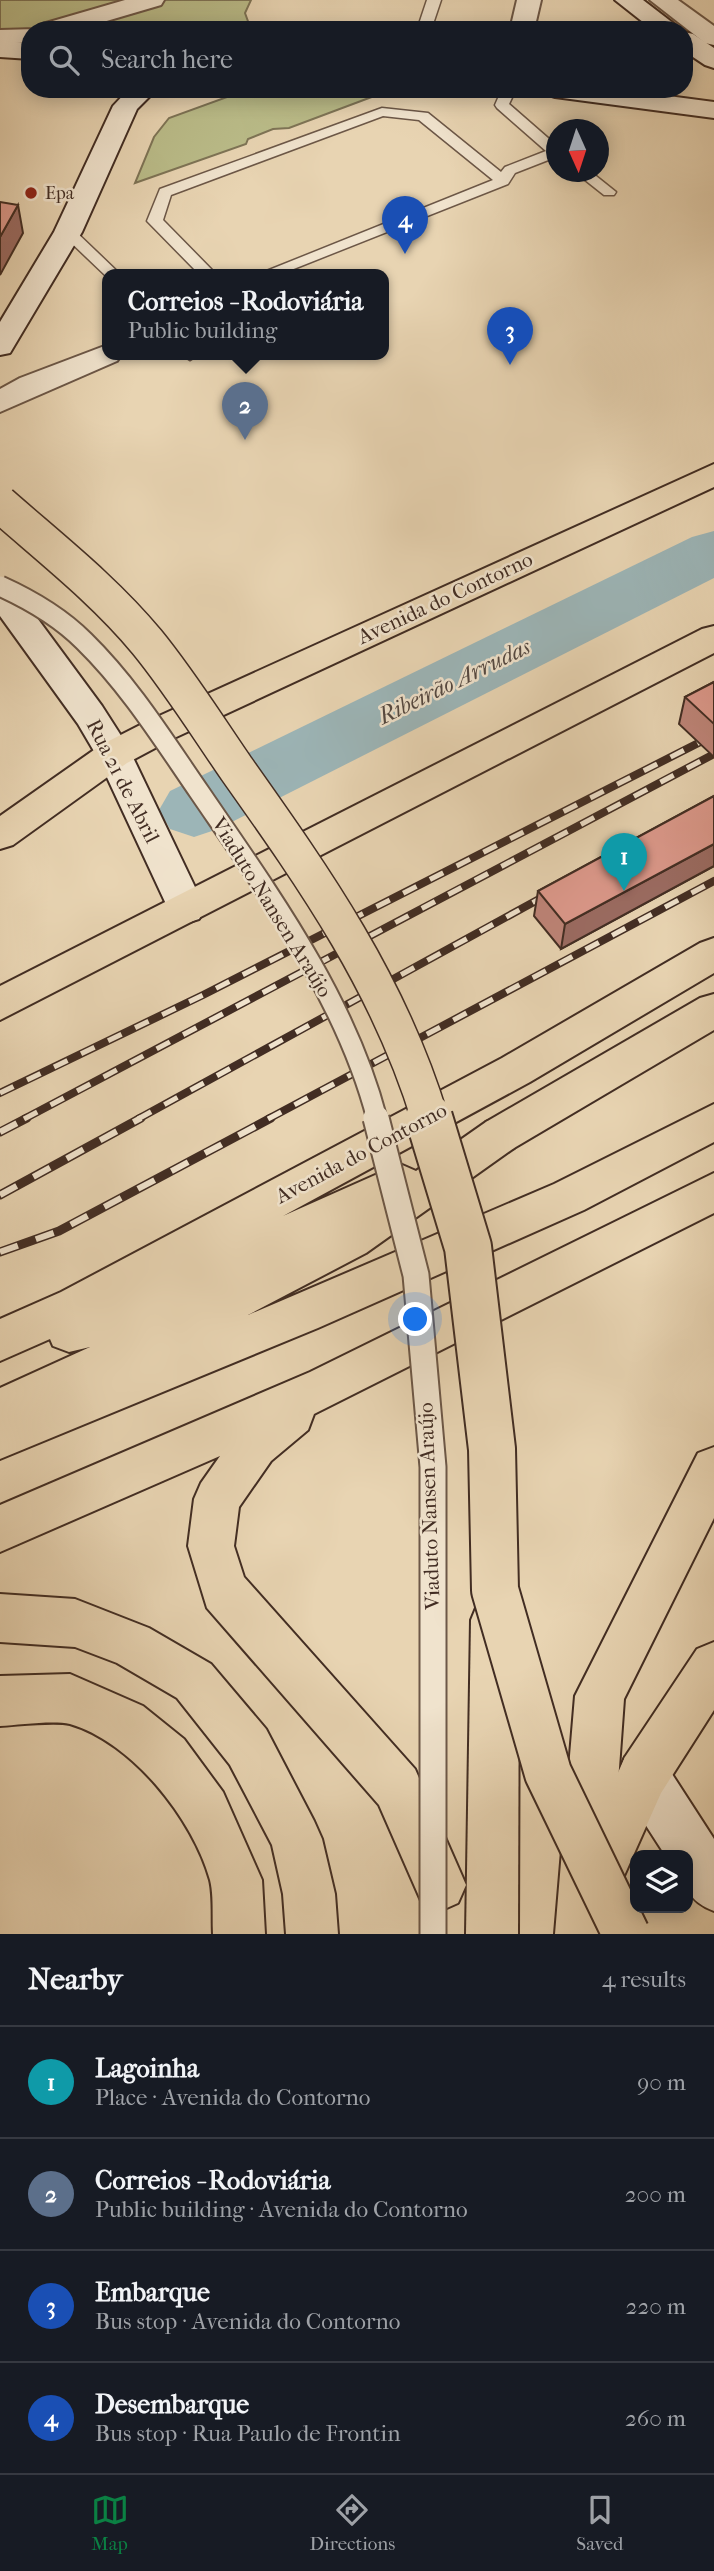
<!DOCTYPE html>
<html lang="en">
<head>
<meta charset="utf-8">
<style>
  :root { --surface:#171b24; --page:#20242c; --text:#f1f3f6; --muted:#9ea1a6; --line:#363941; --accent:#0b8043 }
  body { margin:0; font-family:"IM FELL French Canon",serif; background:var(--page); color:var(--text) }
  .controls { position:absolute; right:21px; bottom:21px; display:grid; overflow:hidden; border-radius:14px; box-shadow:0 4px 18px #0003 }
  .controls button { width:63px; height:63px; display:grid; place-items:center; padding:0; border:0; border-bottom:2px solid var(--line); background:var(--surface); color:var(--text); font:35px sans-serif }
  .compass { position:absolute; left:546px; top:119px; width:63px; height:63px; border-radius:50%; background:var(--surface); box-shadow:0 4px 18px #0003; rotate:177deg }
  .you { position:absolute; left:416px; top:1320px; width:24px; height:24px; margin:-18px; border:5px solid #fff; border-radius:50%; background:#1a73e8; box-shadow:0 0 0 10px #1a73e833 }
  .badge { display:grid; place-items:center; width:46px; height:46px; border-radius:50%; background:var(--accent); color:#fff; font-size:23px; font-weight:700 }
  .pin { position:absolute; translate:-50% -58px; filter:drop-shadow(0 2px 4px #0008) }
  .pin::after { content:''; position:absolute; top:37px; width:24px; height:21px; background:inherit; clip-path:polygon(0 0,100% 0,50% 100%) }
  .popup { position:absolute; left:102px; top:269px; width:287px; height:91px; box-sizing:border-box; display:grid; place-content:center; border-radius:14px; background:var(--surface); filter:drop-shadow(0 2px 5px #0005); font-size:23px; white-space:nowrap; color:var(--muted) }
  .popup b { font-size:26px; color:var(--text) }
  .popup::after { content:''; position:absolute; left:50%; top:100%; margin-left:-14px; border:14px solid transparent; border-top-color:var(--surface) }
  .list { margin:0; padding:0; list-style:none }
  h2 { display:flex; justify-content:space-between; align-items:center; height:91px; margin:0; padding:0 28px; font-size:30px }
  h2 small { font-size:23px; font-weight:400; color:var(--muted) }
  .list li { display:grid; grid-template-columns:46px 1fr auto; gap:21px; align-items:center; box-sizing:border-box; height:112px; padding:0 28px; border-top:2px solid var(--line) }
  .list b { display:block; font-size:26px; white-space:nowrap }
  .list p { margin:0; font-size:23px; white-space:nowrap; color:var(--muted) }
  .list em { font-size:23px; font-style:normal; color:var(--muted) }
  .icon { flex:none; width:38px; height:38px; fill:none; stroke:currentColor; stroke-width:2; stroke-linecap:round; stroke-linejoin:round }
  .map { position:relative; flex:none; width:714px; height:1934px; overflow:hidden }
  .search { position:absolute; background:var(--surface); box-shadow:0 4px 18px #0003; left:21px; right:21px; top:21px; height:77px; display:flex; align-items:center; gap:18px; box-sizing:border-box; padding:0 24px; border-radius:28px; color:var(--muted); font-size:26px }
  .sheet { height:539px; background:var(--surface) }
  nav { display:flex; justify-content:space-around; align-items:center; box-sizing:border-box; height:98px; border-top:2px solid var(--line); background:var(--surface); font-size:19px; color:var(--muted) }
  nav a { display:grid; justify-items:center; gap:4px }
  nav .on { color:var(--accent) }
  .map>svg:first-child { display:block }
</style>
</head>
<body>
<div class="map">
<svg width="714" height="1934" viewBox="0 0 714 1934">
  <rect width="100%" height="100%" fill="#e8d4b2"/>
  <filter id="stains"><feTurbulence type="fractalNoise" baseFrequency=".00286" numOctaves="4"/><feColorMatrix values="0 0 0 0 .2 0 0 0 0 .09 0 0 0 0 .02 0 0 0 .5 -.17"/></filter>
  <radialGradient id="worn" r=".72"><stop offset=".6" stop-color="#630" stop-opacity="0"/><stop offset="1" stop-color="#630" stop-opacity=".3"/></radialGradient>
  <!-- green -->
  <g fill="#babc89" stroke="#7e7456" stroke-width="2">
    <polygon points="0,0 251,0 245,13 249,24 255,30 30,30 0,37"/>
    <polygon points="249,89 329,89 377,95 289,128 273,129 248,139 246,144 135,183 154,137 169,118"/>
  </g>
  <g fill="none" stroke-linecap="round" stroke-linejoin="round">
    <!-- river -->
    <polygon fill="#9cb5b7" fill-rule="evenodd" points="714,531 714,578 218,829 194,837 170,829 159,810 170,791 692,537"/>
    <!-- lane casing -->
    <g stroke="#6c5747" stroke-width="3">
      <g id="lane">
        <polygon points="427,0 441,0 431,30 417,30"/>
        <polygon points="502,89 516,89 509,104 556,145 556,157 515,173 508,184 281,274 259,274 493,180 419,120 383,116 171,195 163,220 216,274 199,274 147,221 160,189 382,108 428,113 501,172 505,167 546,151 497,108 495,105"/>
        <polygon points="575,172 591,172 616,192 614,195 604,195"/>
        <polygon points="68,227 73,229 120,274 107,274 107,277 63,235 60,232 63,229"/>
        <polygon points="181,354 198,354 198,355 190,360"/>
      </g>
    </g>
    <!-- street casing -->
    <g stroke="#6c5747" stroke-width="4">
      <g id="street">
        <polygon points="125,0 164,0 161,5 76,30 30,30 30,42 0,44 0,30 36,29 39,25"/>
        <polygon points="517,0 541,0 534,30 510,30"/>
        <polygon points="650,0 678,0 714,26 714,45 705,43"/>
        <polygon points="107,345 107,354 122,354 117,361 0,412 0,389 20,378"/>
      </g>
    </g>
    <!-- secondary casing -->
    <g stroke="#422d23" stroke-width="4">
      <g id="secondary">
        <polygon points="615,0 643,0 682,30 653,30"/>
        <polygon points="684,32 693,34 714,48 714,68 705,65 684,51"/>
        <polygon points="0,41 30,43 30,59 0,57"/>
        <polygon points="129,89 157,89 137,109 82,232 10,353 0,355 0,322 54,232 113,106"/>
        <polygon points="542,89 615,89 714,102 714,118 555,97 546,94"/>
        <polygon points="0,580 12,584 102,706 127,745 205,908 199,919 186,923 173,919 98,758 78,724 0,616"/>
        <path d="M643 1750 661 1757 714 1839V1911C682 1898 688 1886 688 1855H665L625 1793 618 1775 625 1757Z"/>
      </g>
    </g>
    <!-- primary casing -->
    <g stroke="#422d23" stroke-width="4">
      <g id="primary">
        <polygon points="714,464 714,487 172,739 127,763 13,845 0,849 0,816 101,745 148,721"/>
        <polygon points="714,626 714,653 0,1020 0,986 702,629"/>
        <polygon points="714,994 714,1030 514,1148 500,1153 486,1148 480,1135 486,1122 700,998"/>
        <polygon points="0,1594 75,1599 149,1628 211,1664 266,1729 314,1821 322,1839 335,1894 338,1934 286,1934 283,1894 272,1845 230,1765 177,1698 117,1663 75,1647 0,1642"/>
        <polygon points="714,1642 714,1710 661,1793 611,1905 593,1913 575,1905 567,1887 625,1757 697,1649"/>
        <path d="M70 1674 143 1706 184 1739 223 1792 254 1862 262 1880 265 1934H213C212 1917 214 1896 210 1880 193 1819 132 1742 70 1724 53 1720 19 1725 0 1726V1676Z"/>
      </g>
    </g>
    <!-- highway casing -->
    <g stroke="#422d23" stroke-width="4">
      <g id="highway">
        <polygon points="714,938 714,973 530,1082 283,1216 400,1164 416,1171 486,1122 500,1117 514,1122 520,1135 514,1148 366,1253 248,1315 554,1184 714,1104 714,1142 584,1210 318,1328 0,1459 0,1388 90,1347 69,1352 53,1346 50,1339 0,1361 0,1319 61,1292 502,1058 700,943"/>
        <polygon points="714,1173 714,1213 314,1414 308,1430 271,1461 239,1507 234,1546 244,1577 415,1769 466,1885 458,1903 440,1911 422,1903 379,1805 207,1608 188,1546 194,1499 201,1483 220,1456 0,1552 0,1505 310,1372"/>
        <polygon points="714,1447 714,1518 624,1699 607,1934 555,1934 575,1696 698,1453"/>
        <polygon points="495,1596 512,1603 519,1620 518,1934 466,1934 471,1620 478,1603"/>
      </g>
    </g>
    <!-- lane -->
    <use href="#lane" fill="#f0e3cd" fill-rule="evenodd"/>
    <!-- street -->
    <use href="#street" fill="#f0e3cd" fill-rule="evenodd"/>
    <!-- secondary -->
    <use href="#secondary" fill="#f0e3cd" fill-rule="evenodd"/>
    <!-- primary -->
    <use href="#primary" fill="#e8d4b2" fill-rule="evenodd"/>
    <!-- highway -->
    <use href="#highway" fill="#e8d4b2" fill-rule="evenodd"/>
    <!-- rail-far1 casing -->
    <g stroke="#422d23" stroke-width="8">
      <g id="rail-far1">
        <polyline points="0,1093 203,995 714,735"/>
        <polyline points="24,1119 714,754"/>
        <polyline points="138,1119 552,892"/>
        <polyline points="268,1119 714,881"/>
      </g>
    </g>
    <!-- rail casing -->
    <g stroke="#422d23" stroke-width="9">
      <g id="rail">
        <polyline points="0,1132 27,1118"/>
        <polyline points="0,1195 141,1118"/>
        <polyline points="0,1252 59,1231 271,1118"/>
      </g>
    </g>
    <!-- rail-far1 -->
    <use href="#rail-far1" stroke="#f0e3cd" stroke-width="5" stroke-dasharray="15" stroke-linecap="butt"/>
    <!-- rail -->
    <use href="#rail" stroke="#f0e3cd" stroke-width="6" stroke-dasharray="19" stroke-linecap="butt"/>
    <!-- lane-bridge-far1 casing -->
    <g stroke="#6c5747" stroke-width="23" stroke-linecap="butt">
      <path id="lane-bridge-far1" d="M0 586C31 600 60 617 84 641 130 686 164 741 200 793 269 894 346 999 377 1119"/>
    </g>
    <!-- lane-bridge casing -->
    <g stroke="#6c5747" stroke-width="29" stroke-linecap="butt">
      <polyline id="lane-bridge" points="376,1118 416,1275 433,1467 433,1934"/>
    </g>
    <!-- highway-bridge-far1 casing -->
    <g stroke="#422d23" stroke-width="39" stroke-linecap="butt">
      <path id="highway-bridge-far1" d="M0 504C50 548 104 590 147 642 179 681 207 726 236 768 316 881 389 984 430 1119"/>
    </g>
    <!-- highway-bridge casing -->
    <g stroke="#422d23" stroke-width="50" stroke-linecap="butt">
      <polyline id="highway-bridge" points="429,1118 468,1247 492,1449 495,1590 548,1773 626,1934"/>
    </g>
    <!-- lane-bridge-far1 -->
    <use href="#lane-bridge-far1" stroke="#f0e3cd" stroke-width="19"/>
    <!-- lane-bridge -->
    <use href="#lane-bridge" stroke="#f0e3cd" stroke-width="25"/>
    <!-- highway-bridge-far1 -->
    <use href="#highway-bridge-far1" stroke="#e8d4b2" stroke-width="36"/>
    <!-- highway-bridge -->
    <use href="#highway-bridge" stroke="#e8d4b2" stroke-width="46"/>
  </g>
  <!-- wall -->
  <g fill="#be8478" stroke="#422d23" stroke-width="2">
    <polygon points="714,682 714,757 679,724 685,697"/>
    <polygon points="714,796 714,866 561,949 534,916 538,891"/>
  </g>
  <!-- shaded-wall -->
  <g fill="#9b6b62" stroke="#422d23" stroke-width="2">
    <polygon points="18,205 23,233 0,275 0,237"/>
    <polygon points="714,844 714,866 561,949 565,924"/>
  </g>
  <!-- building -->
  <g fill="#dd998c" stroke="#422d23" stroke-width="2">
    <polygon points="0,202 18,205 0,237"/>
    <polygon points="714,682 714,724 685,697"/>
    <polygon points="714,796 714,844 565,924 538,891"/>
  </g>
  <!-- markers -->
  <circle fill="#8f2418" stroke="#f0e3cd" stroke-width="2.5" cx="31" cy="193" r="7"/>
  <g text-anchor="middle" stroke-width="5" stroke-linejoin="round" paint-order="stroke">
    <!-- far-poi labels -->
    <g font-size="18" fill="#422d23" stroke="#f0e3cd" text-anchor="start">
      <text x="45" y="199">Epa</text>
    </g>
    <!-- street labels -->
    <g font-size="21" fill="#422d23" stroke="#f0e3cd">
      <text transform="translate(445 598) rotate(-25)" y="7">Avenida do Contorno</text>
      <text transform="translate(123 781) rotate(63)" y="7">Rua 21 de Abril</text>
      <text transform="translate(272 907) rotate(58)" y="7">Viaduto Nansen Araújo</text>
      <text transform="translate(361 1153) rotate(-28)" y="7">Avenida do Contorno</text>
      <text transform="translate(429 1506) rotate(-92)" y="7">Viaduto Nansen Araújo</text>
    </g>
    <!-- water labels -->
    <g font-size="23" font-style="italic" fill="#544841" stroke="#f0e3cd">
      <text transform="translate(454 681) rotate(-26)" y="8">Ribeirão Arrudas</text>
    </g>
  </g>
  <rect width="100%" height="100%" filter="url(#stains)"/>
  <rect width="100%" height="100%" fill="url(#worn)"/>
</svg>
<div class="controls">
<button><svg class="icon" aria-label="layers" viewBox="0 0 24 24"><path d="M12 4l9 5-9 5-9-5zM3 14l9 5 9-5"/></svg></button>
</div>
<svg class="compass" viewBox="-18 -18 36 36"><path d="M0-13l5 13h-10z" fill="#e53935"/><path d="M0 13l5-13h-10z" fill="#9ea1a6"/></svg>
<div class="you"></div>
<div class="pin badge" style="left:624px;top:891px;background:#0f9aa8">1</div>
<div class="pin badge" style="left:245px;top:440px;background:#5c6f8a">2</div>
<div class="popup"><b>Correios - Rodoviária</b>Public building</div>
<div class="pin badge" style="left:510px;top:365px;background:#1a4fb4">3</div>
<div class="pin badge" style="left:405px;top:254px;background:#1a4fb4">4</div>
<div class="search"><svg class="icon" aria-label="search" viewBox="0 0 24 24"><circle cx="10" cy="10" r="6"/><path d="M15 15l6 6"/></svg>Search here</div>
</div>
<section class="sheet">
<h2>Nearby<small>4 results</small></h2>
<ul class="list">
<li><span class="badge" style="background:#0f9aa8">1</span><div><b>Lagoinha</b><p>Place · Avenida do Contorno</p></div><em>90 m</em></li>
<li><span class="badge" style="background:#5c6f8a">2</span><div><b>Correios - Rodoviária</b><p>Public building · Avenida do Contorno</p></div><em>200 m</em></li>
<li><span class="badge" style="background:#1a4fb4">3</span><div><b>Embarque</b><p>Bus stop · Avenida do Contorno</p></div><em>220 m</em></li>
<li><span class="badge" style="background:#1a4fb4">4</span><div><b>Desembarque</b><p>Bus stop · Rua Paulo de Frontin</p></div><em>260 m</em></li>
</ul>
</section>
<nav>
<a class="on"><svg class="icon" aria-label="map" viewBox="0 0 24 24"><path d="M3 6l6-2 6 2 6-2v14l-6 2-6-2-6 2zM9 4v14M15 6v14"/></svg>Map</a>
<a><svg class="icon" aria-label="directions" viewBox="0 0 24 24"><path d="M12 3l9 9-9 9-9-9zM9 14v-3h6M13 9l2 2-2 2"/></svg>Directions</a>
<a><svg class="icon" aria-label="saved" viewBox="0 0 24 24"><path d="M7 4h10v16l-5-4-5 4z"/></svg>Saved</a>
</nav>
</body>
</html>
